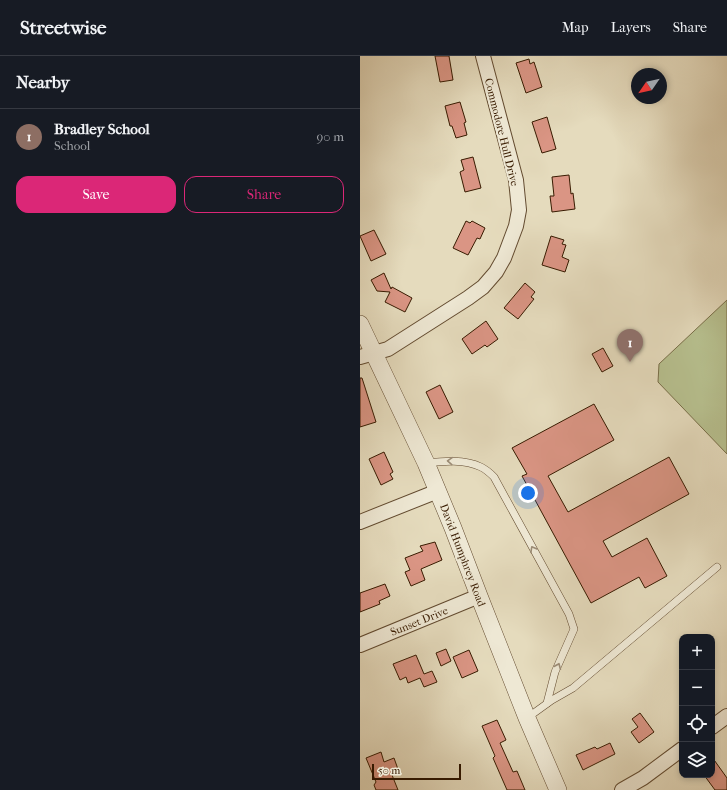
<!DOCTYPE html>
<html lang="en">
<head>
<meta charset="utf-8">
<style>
  :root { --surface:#171b24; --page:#242831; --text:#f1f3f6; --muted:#9ea1a6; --line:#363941; --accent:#db2777 }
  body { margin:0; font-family:"IM FELL French Canon",serif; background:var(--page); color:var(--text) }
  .controls { position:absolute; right:12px; bottom:12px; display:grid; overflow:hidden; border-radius:8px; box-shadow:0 2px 6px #0003 }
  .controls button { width:36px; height:36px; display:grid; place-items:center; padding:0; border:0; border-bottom:1px solid var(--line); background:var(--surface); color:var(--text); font:20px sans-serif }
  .compass { position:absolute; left:271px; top:12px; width:36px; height:36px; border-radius:50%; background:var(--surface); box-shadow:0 2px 6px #0003; rotate:236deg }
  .scale { position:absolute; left:12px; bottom:10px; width:89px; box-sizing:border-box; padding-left:4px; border:2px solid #381b01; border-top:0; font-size:11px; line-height:14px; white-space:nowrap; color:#381b01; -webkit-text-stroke:3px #eee8d4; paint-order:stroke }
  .you { position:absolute; left:168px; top:437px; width:14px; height:14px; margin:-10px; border:3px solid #fff; border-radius:50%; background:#1a73e8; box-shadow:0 0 0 6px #1a73e833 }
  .badge { display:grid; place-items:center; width:26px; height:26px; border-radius:50%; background:var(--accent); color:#fff; font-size:13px; font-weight:700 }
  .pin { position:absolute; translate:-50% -33px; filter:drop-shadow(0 1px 2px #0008) }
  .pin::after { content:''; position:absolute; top:21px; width:14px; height:12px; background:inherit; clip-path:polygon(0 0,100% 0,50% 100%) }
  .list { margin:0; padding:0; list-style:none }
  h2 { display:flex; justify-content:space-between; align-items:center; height:52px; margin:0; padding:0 16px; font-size:17px }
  h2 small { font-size:13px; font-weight:400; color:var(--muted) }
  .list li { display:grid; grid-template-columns:26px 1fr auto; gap:12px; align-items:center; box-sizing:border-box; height:56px; padding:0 16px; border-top:1px solid var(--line) }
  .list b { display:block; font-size:15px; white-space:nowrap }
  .list p { margin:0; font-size:13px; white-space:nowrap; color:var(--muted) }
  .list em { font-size:13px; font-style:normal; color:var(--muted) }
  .actions { display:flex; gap:8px; padding:12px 16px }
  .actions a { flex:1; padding:9px 0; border:1px solid var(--accent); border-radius:12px; text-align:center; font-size:14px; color:var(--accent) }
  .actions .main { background:var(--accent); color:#fff }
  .icon { flex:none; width:22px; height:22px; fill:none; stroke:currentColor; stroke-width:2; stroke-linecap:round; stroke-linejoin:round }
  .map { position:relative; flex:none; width:367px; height:734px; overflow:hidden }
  header { display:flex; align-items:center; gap:24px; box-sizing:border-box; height:56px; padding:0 20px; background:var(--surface); border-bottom:1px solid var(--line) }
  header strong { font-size:19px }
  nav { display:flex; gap:22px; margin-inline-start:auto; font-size:14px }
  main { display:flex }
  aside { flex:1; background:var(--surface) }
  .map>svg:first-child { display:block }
</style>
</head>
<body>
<header>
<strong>Streetwise</strong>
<nav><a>Map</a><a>Layers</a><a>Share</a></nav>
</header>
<main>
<aside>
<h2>Nearby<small></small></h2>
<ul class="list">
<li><span class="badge" style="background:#8d6e63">1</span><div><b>Bradley School</b><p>School</p></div><em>90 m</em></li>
</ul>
<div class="actions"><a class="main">Save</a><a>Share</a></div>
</aside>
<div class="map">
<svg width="367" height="734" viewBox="0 0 367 734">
  <rect width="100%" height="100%" fill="#e5dbbd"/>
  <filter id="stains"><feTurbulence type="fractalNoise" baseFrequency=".005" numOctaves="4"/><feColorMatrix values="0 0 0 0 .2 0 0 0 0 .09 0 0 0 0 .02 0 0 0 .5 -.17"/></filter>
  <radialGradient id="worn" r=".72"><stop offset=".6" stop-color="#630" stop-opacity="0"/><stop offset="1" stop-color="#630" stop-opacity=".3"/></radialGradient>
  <!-- green -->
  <polygon fill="#b7c08f" stroke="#786e48" points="367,244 367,398 298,326 299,308"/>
  <!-- building -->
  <g fill="#da9584" stroke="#381b01">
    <polygon points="75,0 89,0 93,24 80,26"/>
    <polygon points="169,3 170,8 174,6 182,31 166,37 156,7"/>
    <polygon points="100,46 106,66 104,67 107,79 96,82 92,70 90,70 85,50"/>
    <polygon points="187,61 196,93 182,97 172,66"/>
    <polygon points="113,101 121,132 105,136 100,116 104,114 101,104"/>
    <polygon points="209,119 211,138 213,137 215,153 192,156 190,140 194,140 192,121"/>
    <polygon points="106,165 110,167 112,165 125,172 120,183 117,182 108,199 93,192"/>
    <polygon points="14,174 26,198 11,205 0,180"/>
    <polygon points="191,180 204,184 202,188 206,189 202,201 209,204 205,216 182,209"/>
    <polygon points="24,217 31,233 32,231 52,242 45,256 25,246 30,236 17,235 11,224"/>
    <polygon points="165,227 175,236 171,241 174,243 158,263 144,252"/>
    <polygon points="126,265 138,283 127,291 125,289 112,298 102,283"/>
    <polygon points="243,292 253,310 242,316 232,298"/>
    <polygon points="0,322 2,322 16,366 0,371"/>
    <polygon points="80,329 93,356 79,363 66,336"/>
    <polygon points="234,348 254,384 188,420 208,456 309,401 329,438 243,485 252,501 287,482 307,520 285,532 279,521 231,547 162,420 167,418 152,392"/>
    <polygon points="24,396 33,416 30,418 33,423 21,429 9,403"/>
    <polygon points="75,486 82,504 61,513 65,524 51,530 45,516 50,514 45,502 63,495 60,490"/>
    <polygon points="25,528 30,540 19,545 20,548 0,556 0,537"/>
    <polygon points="86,593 91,605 81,610 76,597"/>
    <polygon points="109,594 118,615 102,622 93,601"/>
    <polygon points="56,599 64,618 72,615 77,626 64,631 60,622 48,627 46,621 40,624 33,608"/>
    <polygon points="280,657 294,676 279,687 271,676 278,671 272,663"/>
    <polygon points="137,664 146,684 140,687 153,716 157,715 165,734 147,734 133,702 135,700 122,670"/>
    <polygon points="250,687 255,698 223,714 216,699 235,691 237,693"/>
    <polygon points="21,696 24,706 34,702 39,716 32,719 38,734 16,734 14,729 16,726 6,702"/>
    <polygon points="352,701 367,722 367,734 355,734 344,719 352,719"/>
  </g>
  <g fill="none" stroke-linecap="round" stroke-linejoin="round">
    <!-- service casing -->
    <g stroke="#634b30" stroke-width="8">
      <g id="service">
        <path d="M66 407C84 405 104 403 121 411 125 413 130 417 134 421L209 558 214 573 195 616 187 647"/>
        <polyline points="167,662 192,644 213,632 357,511"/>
      </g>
    </g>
    <!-- minor casing -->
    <g stroke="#634b30" stroke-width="16">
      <g id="minor">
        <polyline points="0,301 28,293 108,242 123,231 136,216 144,202 156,170 159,154 156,124 123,0"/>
        <polyline points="0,466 78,435"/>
        <polyline points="0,589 119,540"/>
        <polyline points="352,671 367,660"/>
        <polyline points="262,734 283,722 322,693"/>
      </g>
    </g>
    <!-- tertiary casing -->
    <g stroke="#634b30" stroke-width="18">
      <polyline id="tertiary" points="0,268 66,407 93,472 119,540 167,662 198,734"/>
    </g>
    <!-- service -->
    <use href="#service" stroke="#eee8d4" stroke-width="7"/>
    <!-- minor -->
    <use href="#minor" stroke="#eee8d4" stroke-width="14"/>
    <!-- tertiary -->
    <use href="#tertiary" stroke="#eee8d4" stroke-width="17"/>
  </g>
  <!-- one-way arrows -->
  <defs><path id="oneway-chevron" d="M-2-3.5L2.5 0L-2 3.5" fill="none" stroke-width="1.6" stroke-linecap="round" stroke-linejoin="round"/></defs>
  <g stroke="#9c8c75">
    <use href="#oneway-chevron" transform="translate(90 405) rotate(-177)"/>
    <use href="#oneway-chevron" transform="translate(173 493) rotate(-119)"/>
    <use href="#oneway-chevron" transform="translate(198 610) rotate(-67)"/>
  </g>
  <g text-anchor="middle" stroke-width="4" stroke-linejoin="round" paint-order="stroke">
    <!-- street labels -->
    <g font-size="11" fill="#381b01" stroke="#eee8d4">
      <text transform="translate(142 76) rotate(76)" y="4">Commodore Hull Drive</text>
      <text transform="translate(103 499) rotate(69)" y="4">David Humphrey Road</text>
      <text transform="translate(59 565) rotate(-22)" y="4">Sunset Drive</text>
    </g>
  </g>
  <rect width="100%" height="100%" filter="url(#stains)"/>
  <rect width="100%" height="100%" fill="url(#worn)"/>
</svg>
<div class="controls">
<button>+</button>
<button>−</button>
<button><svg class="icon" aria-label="locate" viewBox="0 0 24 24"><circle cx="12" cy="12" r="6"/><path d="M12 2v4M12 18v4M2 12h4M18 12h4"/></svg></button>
<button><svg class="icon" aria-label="layers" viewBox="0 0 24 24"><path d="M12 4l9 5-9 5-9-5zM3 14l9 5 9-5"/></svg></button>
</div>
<svg class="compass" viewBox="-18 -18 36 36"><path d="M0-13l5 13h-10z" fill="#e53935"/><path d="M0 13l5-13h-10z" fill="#9ea1a6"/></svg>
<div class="scale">50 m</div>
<div class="you"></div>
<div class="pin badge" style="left:270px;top:306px;background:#8d6e63">1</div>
</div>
</main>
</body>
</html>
